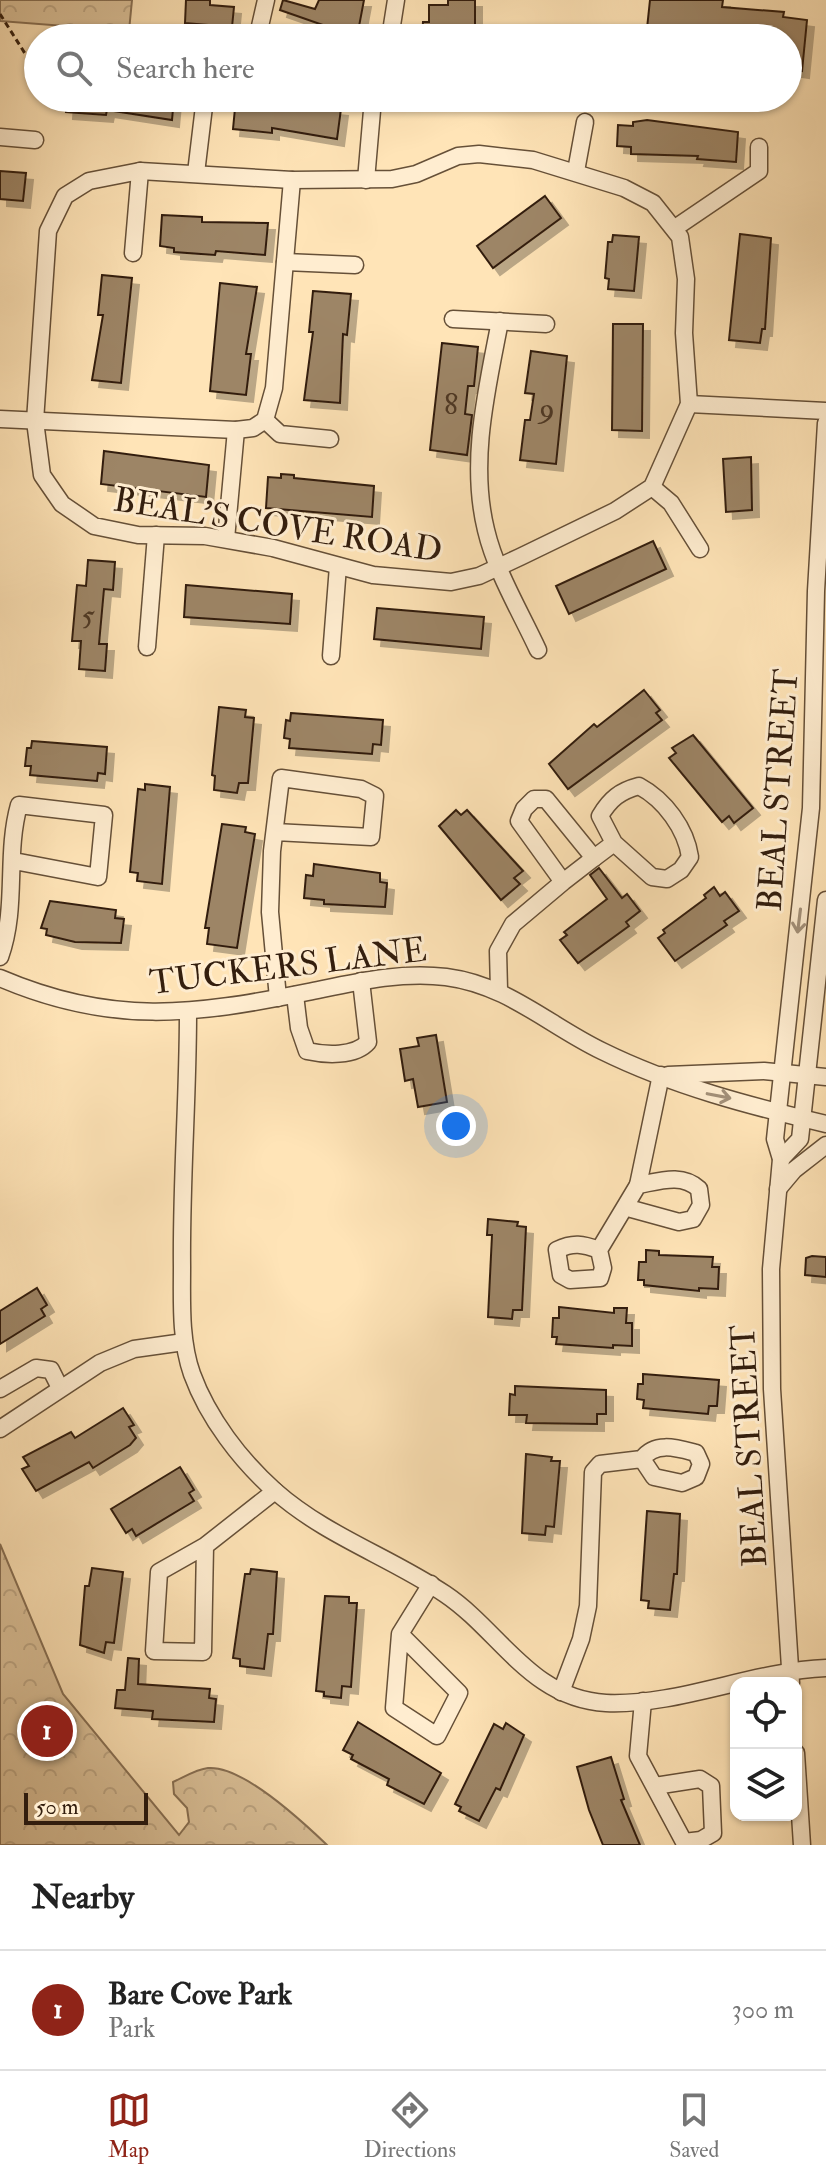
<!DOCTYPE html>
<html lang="en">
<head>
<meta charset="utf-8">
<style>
  :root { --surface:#fff; --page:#f2f2f2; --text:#222; --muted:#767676; --line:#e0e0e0; --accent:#8f2418 }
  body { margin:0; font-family:"IM FELL Double Pica",serif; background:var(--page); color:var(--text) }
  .controls { position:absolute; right:24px; bottom:24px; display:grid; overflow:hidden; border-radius:16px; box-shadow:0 2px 6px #0004 }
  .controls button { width:72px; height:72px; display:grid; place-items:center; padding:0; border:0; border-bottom:2px solid var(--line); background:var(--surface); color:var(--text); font:40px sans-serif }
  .scale { position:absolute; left:24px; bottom:20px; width:124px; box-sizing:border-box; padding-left:8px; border:4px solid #331e0e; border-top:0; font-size:22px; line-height:28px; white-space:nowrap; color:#331e0e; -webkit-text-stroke:6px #ffedd0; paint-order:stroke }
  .you { position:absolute; left:456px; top:1126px; width:28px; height:28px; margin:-20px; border:6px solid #fff; border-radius:50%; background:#1a73e8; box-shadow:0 0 0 12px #1a73e833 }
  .badge { display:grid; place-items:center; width:52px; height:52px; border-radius:50%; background:var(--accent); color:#fff; font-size:26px; font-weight:700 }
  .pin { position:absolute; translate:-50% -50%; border:4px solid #fff; box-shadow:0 2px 8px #0006 }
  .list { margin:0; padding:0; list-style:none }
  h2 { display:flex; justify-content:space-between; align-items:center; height:104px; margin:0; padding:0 32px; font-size:34px }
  h2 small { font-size:26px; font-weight:400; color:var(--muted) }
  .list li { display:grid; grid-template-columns:52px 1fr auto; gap:24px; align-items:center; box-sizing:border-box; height:120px; padding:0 32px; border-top:2px solid var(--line) }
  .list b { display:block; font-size:30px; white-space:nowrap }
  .list p { margin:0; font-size:26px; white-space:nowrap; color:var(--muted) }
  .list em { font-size:26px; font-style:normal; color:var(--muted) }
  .icon { flex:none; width:44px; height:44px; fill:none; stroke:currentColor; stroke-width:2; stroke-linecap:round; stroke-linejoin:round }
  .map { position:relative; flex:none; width:826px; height:1845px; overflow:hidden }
  .search { position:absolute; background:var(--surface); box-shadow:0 2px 6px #0004; left:24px; right:24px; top:24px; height:88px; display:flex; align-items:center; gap:20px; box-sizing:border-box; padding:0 28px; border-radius:44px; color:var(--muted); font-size:30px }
  .sheet { height:224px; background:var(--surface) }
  nav { display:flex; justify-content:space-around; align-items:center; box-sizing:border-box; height:112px; border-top:2px solid var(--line); background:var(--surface); font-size:22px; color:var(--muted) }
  nav a { display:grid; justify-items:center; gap:4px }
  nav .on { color:var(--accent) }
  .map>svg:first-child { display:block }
</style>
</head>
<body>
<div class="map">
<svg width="826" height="1845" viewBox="0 0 826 1845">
  <defs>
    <pattern id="park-crowns" width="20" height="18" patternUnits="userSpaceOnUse" patternTransform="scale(2)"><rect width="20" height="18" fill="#dcc29a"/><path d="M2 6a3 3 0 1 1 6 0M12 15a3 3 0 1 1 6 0" fill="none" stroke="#bda684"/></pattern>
    <filter id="shadow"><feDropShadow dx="7" dy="7" stdDeviation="0" flood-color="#0004"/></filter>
  </defs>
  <rect width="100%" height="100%" fill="#ffe4b7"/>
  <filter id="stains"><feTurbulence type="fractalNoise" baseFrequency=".0025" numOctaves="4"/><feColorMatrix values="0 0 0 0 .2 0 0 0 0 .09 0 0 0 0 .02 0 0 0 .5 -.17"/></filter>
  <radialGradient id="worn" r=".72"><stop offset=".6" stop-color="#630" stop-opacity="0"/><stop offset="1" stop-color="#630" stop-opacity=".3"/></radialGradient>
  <!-- park -->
  <g fill="url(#park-crowns)" stroke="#887054" stroke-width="2">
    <polygon points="0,0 132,0 129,31 0,21"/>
    <path d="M0 1544 63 1694 179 1835 189 1822 187 1808 174 1794 173 1782C184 1777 197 1769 208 1768 242 1765 303 1822 327 1845H0Z"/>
  </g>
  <!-- building -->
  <g fill="#9d8566" stroke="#331e0e" stroke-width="2" filter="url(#shadow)">
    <polygon points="186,0 210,0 210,5 234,7 232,27 185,23"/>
    <polygon points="283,0 315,9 319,0 364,0 357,37 280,10"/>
    <polygon points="448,0 475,0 475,38 422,38 423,22 429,22 429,5 448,5"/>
    <polygon points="650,0 723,0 722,7 784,12 783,17 807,20 802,71 788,69 788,38 646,38"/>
    <polygon points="67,98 174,98 172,120 107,110 106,115 66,112"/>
    <polygon points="236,98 291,100 290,104 341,109 337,139 272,128 272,133 233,129"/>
    <polygon points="647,120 738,132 736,162 697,159 698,156 631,154 631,147 617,146 618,125 633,126 633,122"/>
    <polygon points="0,171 26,173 23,201 0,199"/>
    <polygon points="545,196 561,218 493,268 477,246"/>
    <polygon points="162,215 202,217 202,222 268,223 265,255 216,251 215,255 174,252 174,248 160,246"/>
    <polygon points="740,234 771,238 765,329 762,329 760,343 729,340"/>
    <polygon points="613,235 639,237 634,291 608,289 609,279 605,278 608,242 612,242"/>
    <polygon points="102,275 132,278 121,383 92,380 103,315 98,315"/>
    <polygon points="220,283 257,287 246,354 251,354 246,395 210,391"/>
    <polygon points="313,291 351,294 347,335 343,334 340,403 304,400 313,332 309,332"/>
    <polygon points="613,324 643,324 642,431 612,430"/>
    <polygon points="442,343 478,347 474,386 468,386 465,414 472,415 467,455 430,450"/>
    <polygon points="531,351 567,356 556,464 520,460 525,420 530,420 534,394 525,393"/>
    <polygon points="104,451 209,465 206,497 101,484"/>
    <polygon points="751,457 752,510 726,512 723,459"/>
    <polygon points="281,474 294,475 294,478 374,486 372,517 266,508 268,477 281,478"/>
    <polygon points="653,541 666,569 569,614 556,586"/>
    <polygon points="88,560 115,562 113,590 104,589 99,644 107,644 105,671 79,669 81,641 72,641 77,585 86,586"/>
    <polygon points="186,585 292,594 290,624 184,617"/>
    <polygon points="377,608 484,617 481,649 374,639"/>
    <polygon points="644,690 660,710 656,713 662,720 568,789 549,764 594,724 597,727"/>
    <polygon points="219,707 246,710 245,717 254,718 248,783 239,783 237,793 214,790 215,776 212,775"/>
    <polygon points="291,713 383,720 381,745 373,744 372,754 289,748 290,739 284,738 286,720 290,721"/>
    <polygon points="693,735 753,808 734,823 729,816 722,822 669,758 676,753 672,748"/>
    <polygon points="32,741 107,747 105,774 98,773 97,781 30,775 31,766 25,766 27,748 31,748"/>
    <polygon points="145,784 170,787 162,884 137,881 138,873 130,872 138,789 145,790"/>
    <polygon points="456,810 461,815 467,810 523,871 514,878 520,884 501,900 439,826"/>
    <polygon points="222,824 246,827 245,832 255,834 237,948 207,944 209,928 205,928"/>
    <polygon points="314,864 380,873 380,882 387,883 385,907 324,904 324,900 304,898 306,875 313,876"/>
    <polygon points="599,868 622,898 627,894 640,911 626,922 629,926 578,963 560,940 567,935 564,932 607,899 590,875"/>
    <polygon points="714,887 720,896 725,892 739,911 724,921 727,925 675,961 658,938 665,933 663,930 706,898 704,895"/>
    <polygon points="50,901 116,910 115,918 124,919 121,943 75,942 46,935 47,929 41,928"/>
    <polygon points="436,1035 447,1102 418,1107 413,1079 405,1081 400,1049 419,1046 417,1038"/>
    <polygon points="488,1219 518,1222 517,1226 526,1227 522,1310 513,1310 512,1319 488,1317 492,1235 487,1235"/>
    <polygon points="646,1250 659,1251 659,1255 713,1257 712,1267 719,1267 718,1289 699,1288 699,1291 644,1285 644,1280 638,1280 639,1262 646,1262"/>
    <polygon points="812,1256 826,1257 826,1277 805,1275 806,1258"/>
    <polygon points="37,1288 47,1305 41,1309 45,1316 0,1344 0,1311"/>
    <polygon points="559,1307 614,1313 614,1308 627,1308 626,1323 632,1323 632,1346 613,1345 613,1348 556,1344 557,1337 552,1337 553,1318 559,1318"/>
    <polygon points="643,1374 719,1380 717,1406 709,1406 708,1414 643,1408 644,1400 637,1399 638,1384 643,1384"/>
    <polygon points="515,1386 606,1390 606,1414 597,1414 597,1424 526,1423 527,1415 509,1415 510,1394 515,1395"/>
    <polygon points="123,1408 134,1425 129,1427 136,1438 130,1445 93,1468 89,1462 36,1491 22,1469 29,1466 23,1457 71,1432 75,1438"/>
    <polygon points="526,1454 552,1457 551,1461 560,1461 554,1527 546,1526 545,1535 522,1533"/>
    <polygon points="180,1467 194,1490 189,1493 194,1501 136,1536 132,1529 126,1533 111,1509"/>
    <polygon points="647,1511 680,1514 677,1574 674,1574 670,1610 648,1608 649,1601 641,1600"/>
    <polygon points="92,1568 123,1572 114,1643 106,1642 104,1653 80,1645 85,1586 89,1586"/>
    <polygon points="251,1569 277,1572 273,1634 268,1634 264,1669 240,1666 240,1659 233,1658 245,1574 250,1574"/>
    <polygon points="325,1596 349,1597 349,1603 357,1603 351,1687 342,1686 341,1698 324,1696 324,1692 316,1691"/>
    <polygon points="128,1658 139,1659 138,1684 210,1689 209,1698 216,1699 214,1722 152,1719 153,1711 115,1708 117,1690 125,1690"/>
    <polygon points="358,1722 441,1773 424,1804 387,1785 389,1779 351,1759 353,1755 343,1750"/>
    <polygon points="506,1723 524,1735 500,1790 496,1788 479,1821 459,1811 461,1807 455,1804 494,1724 503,1729"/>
    <polygon points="611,1757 624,1799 621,1800 640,1845 603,1845 589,1810 577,1767"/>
  </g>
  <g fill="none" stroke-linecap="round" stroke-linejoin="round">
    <!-- minor casing -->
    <g stroke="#665038" stroke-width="19">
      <g id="minor">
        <polyline points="258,35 266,0"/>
        <polyline points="390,38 396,0"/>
        <polyline points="0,137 35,140"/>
        <polygon points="479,154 533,160 624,188 653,203 680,237 686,279 684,333 689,404 652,487 615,511 520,557 479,576 451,582 373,575 273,548 205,536 138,535 94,526 62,504 42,475 35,421 48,231 65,196 89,181 140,171 292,180 392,179 416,174 458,156"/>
        <polyline points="576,171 585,122"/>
        <polyline points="196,173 205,98"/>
        <polyline points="366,180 373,99"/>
        <polyline points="675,228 759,171 759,147"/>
        <polyline points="133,253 140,171"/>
        <polyline points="285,262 355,265"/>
        <polyline points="453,319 546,324"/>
        <path d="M500 321C487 389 469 461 486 530 496 572 520 611 538 650"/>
        <polyline points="689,404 826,411"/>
        <polyline points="0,419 236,430 253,428 265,420 274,388 292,180"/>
        <polyline points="265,420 280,434 330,439"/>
        <polyline points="652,487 671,503 700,549"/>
        <polyline points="226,539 236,430"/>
        <polyline points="147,647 156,535"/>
        <polyline points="331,656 338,566"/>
        <polyline points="275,832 371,837 375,796 361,789 281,778 272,851 270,912 278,998"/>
        <path d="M594 858 614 843 652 877 667 879 681 870 690 857C686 829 665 800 639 786 620 791 610 799 600 816L614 843"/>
        <path d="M0 957C18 907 5 855 19 805L104 815 98 877 14 861"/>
        <path d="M0 978C112 1026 193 1015 308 992 352 983 400 971 446 977 508 985 548 1025 602 1051 673 1086 750 1106 826 1124"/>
        <polyline points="499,990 498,951 513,924 563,882 519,821 524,809 534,799 546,799 594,858 563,882"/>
        <path d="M295 995 299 1028 307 1051C325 1055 355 1057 368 1042L361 981"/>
        <path d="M188 1013C188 1098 181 1182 182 1267 182 1302 180 1340 192 1374 208 1418 241 1461 275 1491 326 1536 390 1557 445 1594 500 1631 531 1699 606 1703 678 1706 752 1671 826 1668"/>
        <polyline points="668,1075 764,1071 826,1077"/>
        <polyline points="781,1159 800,1139 826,900"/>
        <polyline points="638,1185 661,1075"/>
        <polyline points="778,1189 794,1170 826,1145"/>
        <path d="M599 1250C583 1244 573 1242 557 1250L561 1275 570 1280 600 1278 603 1268 599 1250 638 1185C660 1181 682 1173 699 1189L701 1205 693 1219 679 1222 628 1208"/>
        <polyline points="0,1389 36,1368 51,1370 60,1388"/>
        <polyline points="0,1429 100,1363 134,1349 184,1342"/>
        <polyline points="205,1546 203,1652 154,1651 159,1572 205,1546 275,1491"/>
        <polyline points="400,1634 459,1693 437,1736 394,1708 400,1634 431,1584"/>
        <polyline points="791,1683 772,1389 771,1269 781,1159 775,1139 811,808 816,591 826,423"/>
        <path d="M561 1692 581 1639 588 1606 593 1472 600 1464 642 1459 654 1477 682 1483 696 1477 701 1464 696 1453C677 1448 655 1441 642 1459"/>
        <polyline points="643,1701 638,1756 684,1842 701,1840 713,1833 711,1786 700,1779 655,1786"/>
        <polyline points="796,1753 802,1845"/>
      </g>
    </g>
    <!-- path -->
    <polyline stroke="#331e0e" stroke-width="3" stroke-dasharray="6 4" stroke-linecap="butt" points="0,14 38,74"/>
    <!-- minor -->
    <use href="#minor" stroke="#ffedd0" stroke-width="16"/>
  </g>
  <!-- one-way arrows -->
  <defs><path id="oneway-shaft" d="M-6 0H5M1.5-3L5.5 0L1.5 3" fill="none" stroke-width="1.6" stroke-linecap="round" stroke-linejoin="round" transform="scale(2)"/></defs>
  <g stroke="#a39079">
    <use href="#oneway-shaft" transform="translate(799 921) rotate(97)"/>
    <use href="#oneway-shaft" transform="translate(719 1096) rotate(11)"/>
  </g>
  <g text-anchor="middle" stroke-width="6" stroke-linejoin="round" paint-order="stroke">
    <!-- number labels -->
    <g font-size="30" fill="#4e3824">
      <text x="451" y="414">8</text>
      <text x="547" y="418">9</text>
      <text x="88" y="625">5</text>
    </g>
    <!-- street labels -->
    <g font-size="34" fill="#331e0e" stroke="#ffedd0">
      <text transform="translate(278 524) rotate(9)" y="12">BEAL'S COVE ROAD</text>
      <text transform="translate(777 790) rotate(-86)" y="12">BEAL STREET</text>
      <text transform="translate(288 965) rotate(-7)" y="12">TUCKERS LANE</text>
      <text transform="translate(748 1446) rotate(-93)" y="12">BEAL STREET</text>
    </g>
  </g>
  <rect width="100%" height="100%" filter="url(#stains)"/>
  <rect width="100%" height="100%" fill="url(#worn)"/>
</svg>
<div class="controls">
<button><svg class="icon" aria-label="locate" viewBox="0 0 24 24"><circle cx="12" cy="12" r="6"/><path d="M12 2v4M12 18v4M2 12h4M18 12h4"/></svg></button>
<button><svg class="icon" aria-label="layers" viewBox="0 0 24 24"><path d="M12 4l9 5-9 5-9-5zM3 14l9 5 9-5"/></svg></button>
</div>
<div class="scale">50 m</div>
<div class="you"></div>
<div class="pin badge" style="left:47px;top:1731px">1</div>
<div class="search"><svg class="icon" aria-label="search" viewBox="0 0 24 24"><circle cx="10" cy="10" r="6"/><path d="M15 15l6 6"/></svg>Search here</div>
</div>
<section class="sheet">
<h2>Nearby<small></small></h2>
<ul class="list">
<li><span class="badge">1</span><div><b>Bare Cove Park</b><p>Park</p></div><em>300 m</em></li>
</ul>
</section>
<nav>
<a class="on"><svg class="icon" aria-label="map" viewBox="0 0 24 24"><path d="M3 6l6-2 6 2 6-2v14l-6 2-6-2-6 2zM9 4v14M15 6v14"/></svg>Map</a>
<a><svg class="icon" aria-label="directions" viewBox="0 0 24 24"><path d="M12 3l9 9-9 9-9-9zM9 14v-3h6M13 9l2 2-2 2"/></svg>Directions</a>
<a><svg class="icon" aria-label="saved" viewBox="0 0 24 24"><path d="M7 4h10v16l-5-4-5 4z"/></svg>Saved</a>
</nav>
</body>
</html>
